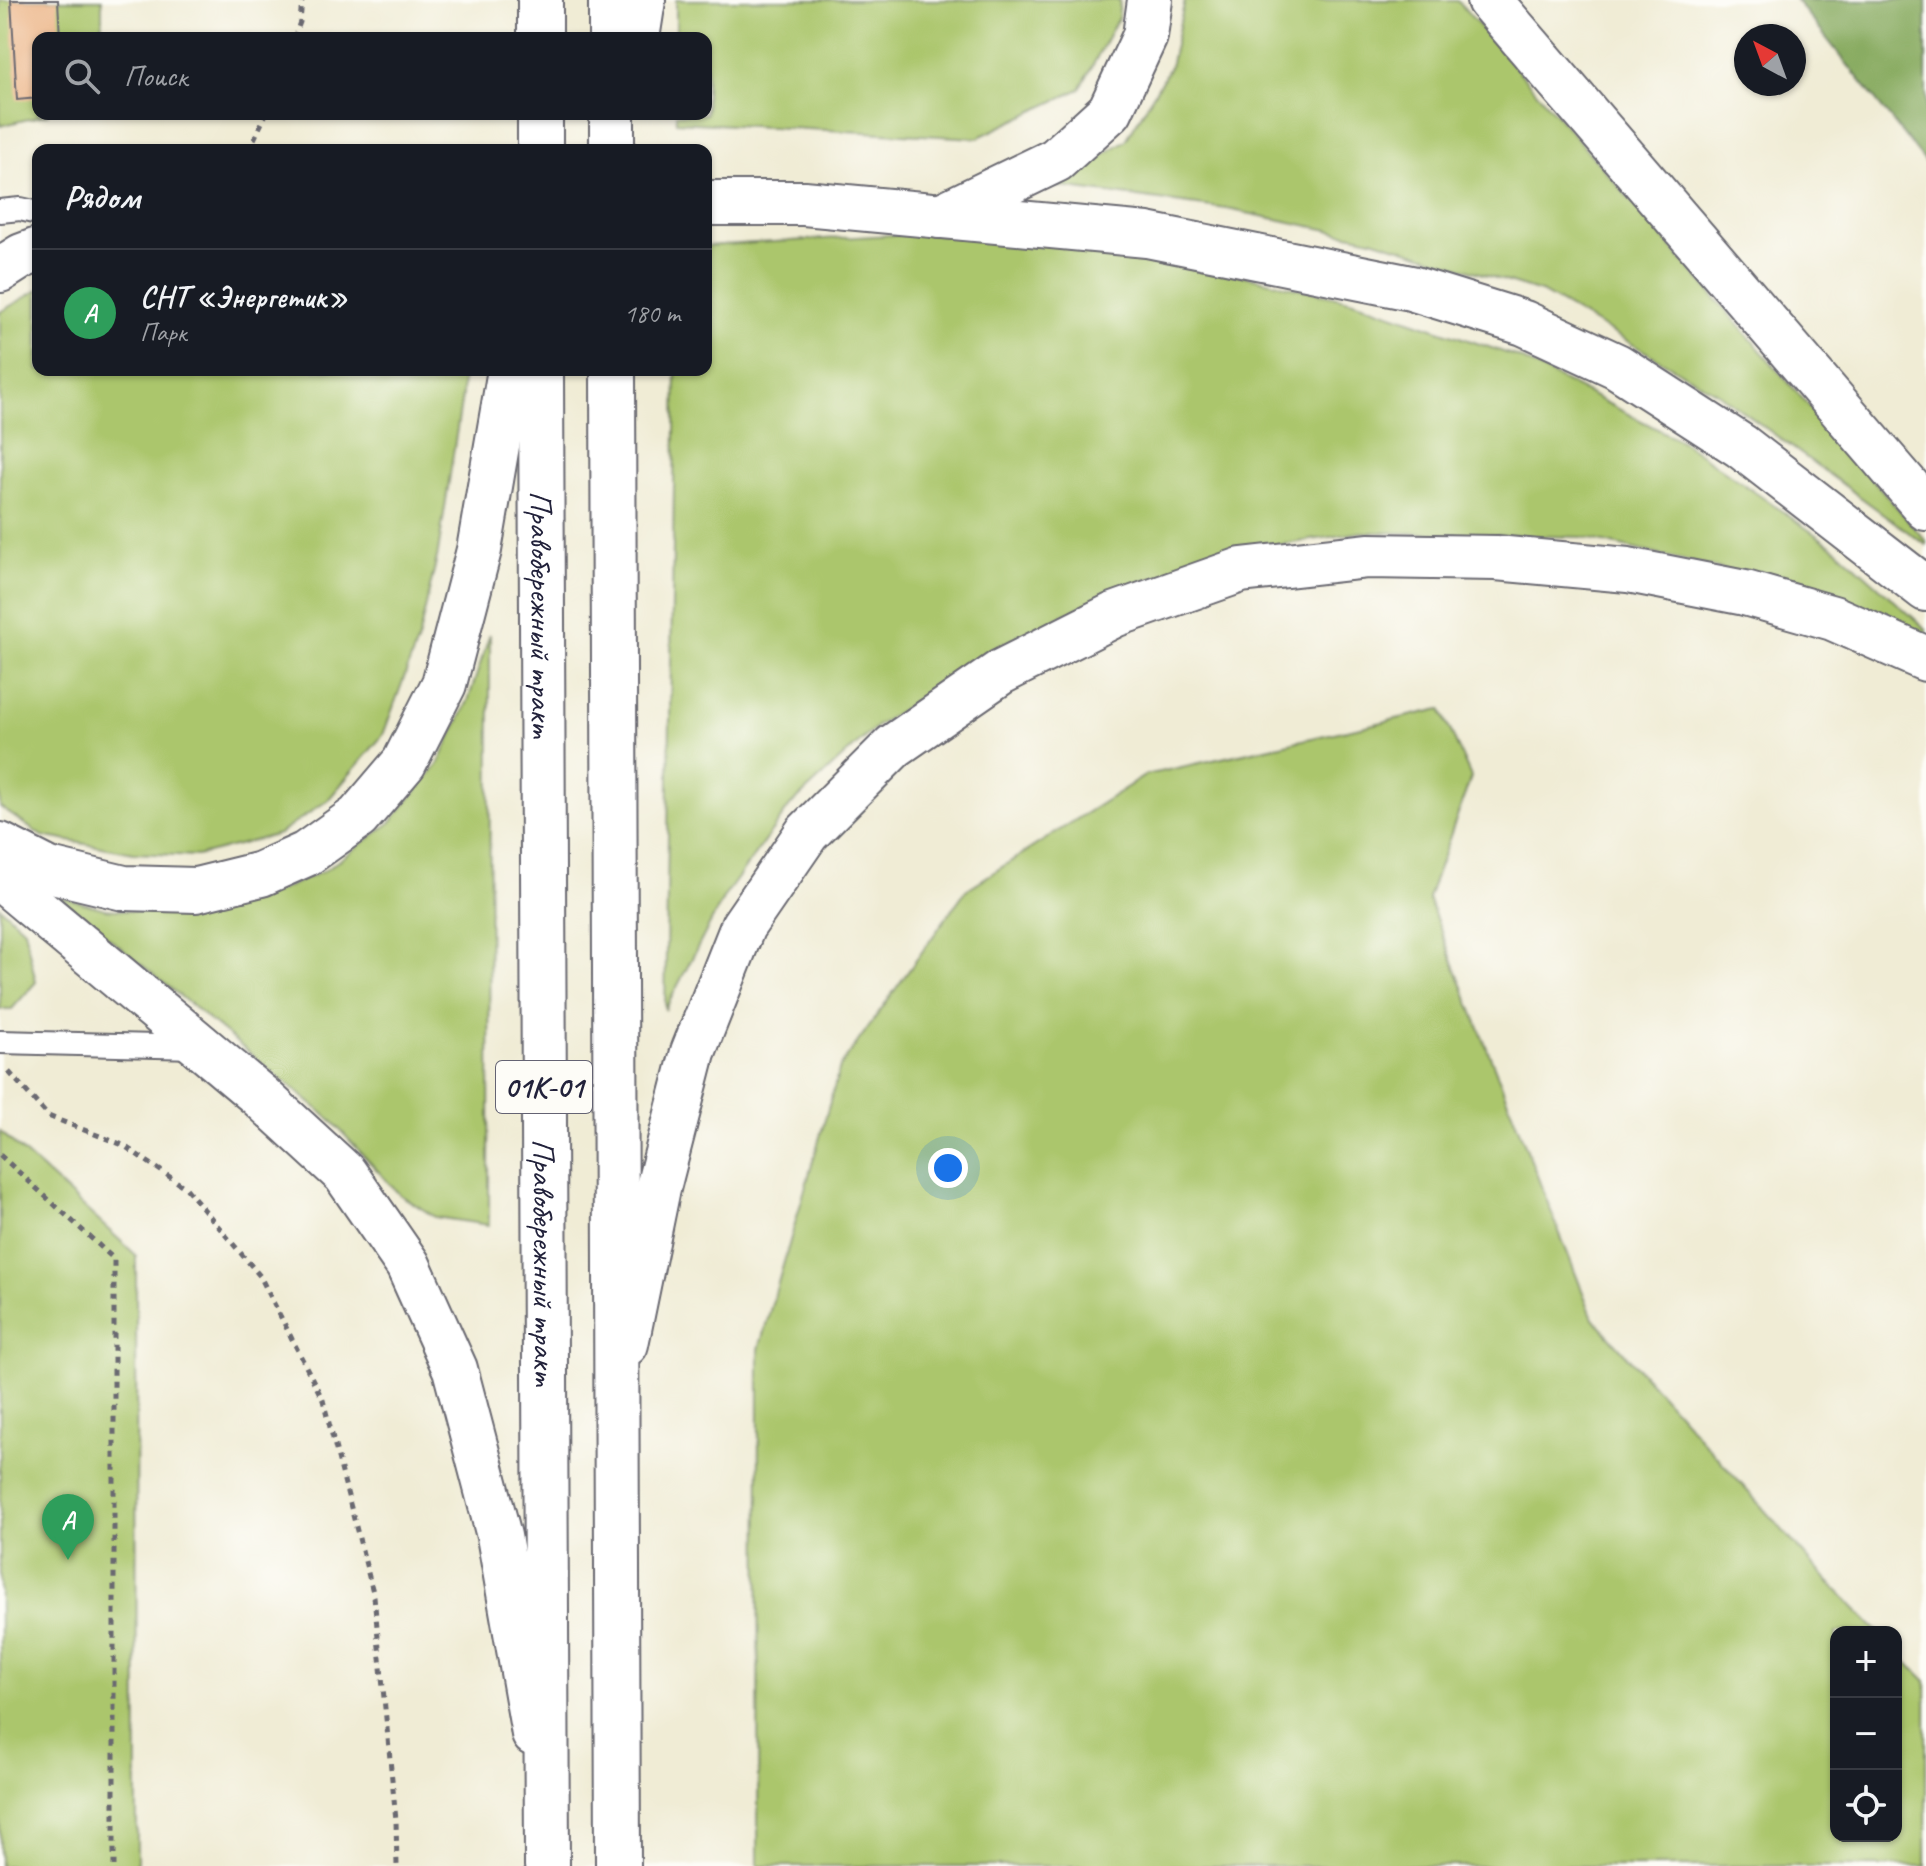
<!DOCTYPE html>
<html lang="ru">
<head>
<meta charset="utf-8">
<style>
  :root { --surface:#171b24; --page:#242831; --text:#f1f3f6; --muted:#9ea1a6; --line:#363941; --accent:#db2777 }
  body { margin:0; font-family:Caveat,sans-serif; background:var(--page); color:var(--text) }
  .controls { position:absolute; right:24px; bottom:24px; display:grid; overflow:hidden; border-radius:16px; box-shadow:0 2px 6px #0004 }
  .controls button { width:72px; height:72px; display:grid; place-items:center; padding:0; border:0; border-bottom:2px solid var(--line); background:var(--surface); color:var(--text); font:40px sans-serif }
  .compass { position:absolute; left:1734px; top:24px; width:72px; height:72px; border-radius:50%; background:var(--surface); box-shadow:0 2px 6px #0004; rotate:319deg }
  .you { position:absolute; left:948px; top:1168px; width:28px; height:28px; margin:-20px; border:6px solid #fff; border-radius:50%; background:#1a73e8; box-shadow:0 0 0 12px #1a73e833 }
  .badge { display:grid; place-items:center; width:52px; height:52px; border-radius:50%; background:var(--accent); color:#fff; font-size:26px; font-weight:700 }
  .pin { position:absolute; translate:-50% -66px; filter:drop-shadow(0 2px 4px #0008) }
  .pin::after { content:''; position:absolute; top:42px; width:28px; height:24px; background:inherit; clip-path:polygon(0 0,100% 0,50% 100%) }
  .list { margin:0; padding:0; list-style:none }
  h2 { display:flex; justify-content:space-between; align-items:center; height:104px; margin:0; padding:0 32px; font-size:34px }
  h2 small { font-size:26px; font-weight:400; color:var(--muted) }
  .list li { display:grid; grid-template-columns:52px 1fr auto; gap:24px; align-items:center; box-sizing:border-box; height:128px; padding:0 32px; border-top:2px solid var(--line) }
  .list b { display:block; font-size:30px; white-space:nowrap }
  .list p { margin:0; font-size:26px; white-space:nowrap; color:var(--muted) }
  .list em { font-size:26px; font-style:normal; color:var(--muted) }
  .icon { flex:none; width:44px; height:44px; fill:none; stroke:currentColor; stroke-width:2; stroke-linecap:round; stroke-linejoin:round }
  .map { position:relative; flex:none; width:1926px; height:1866px; overflow:hidden }
  .search { position:absolute; background:var(--surface); box-shadow:0 2px 6px #0004; left:32px; top:32px; width:680px; height:88px; display:flex; align-items:center; gap:20px; box-sizing:border-box; padding:0 28px; border-radius:16px; color:var(--muted); font-size:30px }
  .panel { position:absolute; background:var(--surface); box-shadow:0 2px 6px #0004; left:32px; top:144px; width:680px; height:232px; border-radius:16px }
  .map>svg:first-child { display:block }
</style>
</head>
<body>
<div class="map">
<svg width="1926" height="1866" viewBox="0 0 1926 1866">
  <rect width="100%" height="100%" fill="#fdfcf7"/>
  <filter id="ink" filterUnits="userSpaceOnUse"><feTurbulence type="fractalNoise" baseFrequency=".0125" numOctaves="2"/><feDisplacementMap in="SourceGraphic" scale="16" xChannelSelector="R" yChannelSelector="G"/><feConvolveMatrix kernelMatrix="1 2 1 2 8 2 1 2 1" color-interpolation-filters="sRGB"/></filter>
  <filter id="wash" filterUnits="userSpaceOnUse"><feTurbulence type="fractalNoise" baseFrequency=".006" numOctaves="4" result="noise"/><feDisplacementMap in="SourceGraphic" scale="32" xChannelSelector="R" yChannelSelector="G"/><feGaussianBlur stdDeviation="1.8" result="paint"/><feColorMatrix in="noise" values="0 0 0 0 0 0 0 0 0 0 0 0 0 0 0 0 0 1.4 0 .05"/><feComposite in="paint" operator="in"/></filter>
  <g filter="url(#wash)">
    <rect width="100%" height="100%" fill="#f0ecd5"/>
    <!-- green -->
    <g fill="#abc66c" stroke="#667454" stroke-width="2">
      <polygon points="0,0 102,0 102,38 38,38 38,114 49,114 0,126"/>
      <polygon points="676,0 1120,0 1118,18 1080,89 977,138 676,122 676,114 706,114 706,38 676,38"/>
      <polygon points="1185,0 1457,0 1926,541 1926,545 1719,394 1543,293 1372,239 1227,209 1055,186 1126,140 1170,67"/>
      <polygon points="924,233 1074,246 1201,266 1354,301 1515,356 1683,442 1839,551 1926,629 1926,636 1833,595 1582,537 1362,532 1280,545 1122,587 990,650 877,726 790,806 724,897 665,1010 676,370 706,370 706,246"/>
      <polygon points="38,290 38,370 463,370 462,396 438,553 418,640 383,735 328,800 279,834 197,856 134,853 42,836 0,807 0,312"/>
      <polygon points="490,634 489,1225 435,1217 399,1194 330,1119 58,896 105,909 181,915 258,900 324,871 389,824 438,765 468,701"/>
      <polygon points="1441,709 1471,777 1428,898 1593,1318 1826,1579 1878,1632 1836,1632 1836,1836 1896,1836 1896,1651 1926,1681 1926,1866 758,1866 759,1349 840,1067 966,890 1146,775"/>
      <polygon points="0,907 24,929 36,982 12,1009 0,1009"/>
      <polygon points="0,1131 136,1255 137,1866 0,1866"/>
    </g>
    <!-- forest -->
    <polygon fill="#88ab60" stroke="#55664e" stroke-width="2" points="1796,0 1926,0 1926,163"/>
    <g id="blocks">
      <!-- building -->
      <polygon fill="#edb78b" points="11,0 58,0 60,38 38,38 38,98 17,100"/>
    </g>
  </g>
  <g filter="url(#ink)">
    <use href="#blocks" fill-opacity="0" stroke="#6a6971" stroke-width="2"/>
    <g fill="none" stroke-linecap="round" stroke-linejoin="round">
      <!-- lane casing -->
      <g stroke="#6a6971" stroke-width="26">
        <g id="lane">
          <polyline points="0,211 20,209 38,213"/>
          <polyline points="0,1042 195,1047"/>
        </g>
      </g>
      <!-- secondary casing -->
      <g stroke="#6a6971" stroke-width="48">
        <g id="secondary">
          <polyline points="1489,0 1926,508"/>
          <polyline points="637,38 643,0"/>
          <polyline points="706,203 804,203 1147,235 1411,288 1524,323 1617,366 1741,446 1926,589"/>
          <polyline points="940,216 1056,160 1110,111 1145,36 1150,0"/>
          <polyline points="0,270 22,256 38,250"/>
          <polyline points="0,845 49,870 124,888 196,890 261,874 306,854 358,817 404,763 444,684 479,550 510,370"/>
          <polyline points="0,878 259,1095 345,1174 408,1265 455,1369 499,1536 534,1734"/>
          <polyline points="626,1344 658,1188 693,1052 743,926 807,833 894,746 1001,672 1114,615 1241,570 1368,556 1496,558 1628,570 1745,593 1833,618 1926,659"/>
        </g>
      </g>
      <!-- highway casing -->
      <g stroke="#6a6971" stroke-width="48">
        <g id="highway">
          <polyline points="540,0 540,38"/>
          <polyline points="611,0 611,38"/>
          <polyline points="540,114 540,150"/>
          <polyline points="612,114 612,150"/>
          <path id="s1" d="M541 370 547 1866"/>
          <polyline points="613,370 618,1866"/>
        </g>
      </g>
      <!-- path -->
      <g stroke="#6a6971" stroke-width="5" stroke-dasharray="6 6" stroke-linecap="butt">
        <polyline points="294,38 300,22 302,0"/>
        <polyline points="249,150 266,114"/>
        <polyline points="9,1072 48,1116 123,1145 186,1188 260,1276 323,1400 374,1596 396,1820 397,1866"/>
        <polyline points="0,1155 114,1259 114,1866"/>
      </g>
      <!-- lane -->
      <use href="#lane" stroke="#fff" stroke-width="22"/>
      <!-- secondary -->
      <use href="#secondary" stroke="#fff" stroke-width="44"/>
      <!-- highway -->
      <use href="#highway" stroke="#fff" stroke-width="44"/>
    </g>
  </g>
  <g text-anchor="middle" stroke-width="8" stroke-linejoin="round" paint-order="stroke">
    <!-- shield labels -->
    <rect fill="#fdfcf7" stroke="#646373" stroke-width="2" x="496" y="1061" width="96" height="52" rx="6"/>
    <g font-size="30" font-weight="bold" fill="#22223b">
      <text x="544" y="1097">01К-01</text>
    </g>
    <!-- street labels -->
    <g font-size="32" fill="#22223b" stroke="#fdfcf7">
      <text dy="11" stroke="none"><textPath href="#s1" startOffset="244">Правобережный тракт</textPath></text>
      <text dy="11" stroke="none"><textPath href="#s1" startOffset="892">Правобережный тракт</textPath></text>
    </g>
  </g>
</svg>
<div class="controls">
<button>+</button>
<button>−</button>
<button><svg class="icon" aria-label="locate" viewBox="0 0 24 24"><circle cx="12" cy="12" r="6"/><path d="M12 2v4M12 18v4M2 12h4M18 12h4"/></svg></button>
</div>
<svg class="compass" viewBox="-18 -18 36 36"><path d="M0-13l5 13h-10z" fill="#e53935"/><path d="M0 13l5-13h-10z" fill="#9ea1a6"/></svg>
<div class="you"></div>
<div class="pin badge" style="left:68px;top:1560px;background:#2e9e5b">A</div>
<div class="search"><svg class="icon" aria-label="search" viewBox="0 0 24 24"><circle cx="10" cy="10" r="6"/><path d="M15 15l6 6"/></svg>Поиск</div>
<section class="panel">
<h2>Рядом<small></small></h2>
<ul class="list">
<li><span class="badge" style="background:#2e9e5b">A</span><div><b>СНТ «Энергетик»</b><p>Парк</p></div><em>180 m</em></li>
</ul>
</section>
</div>
</body>
</html>
